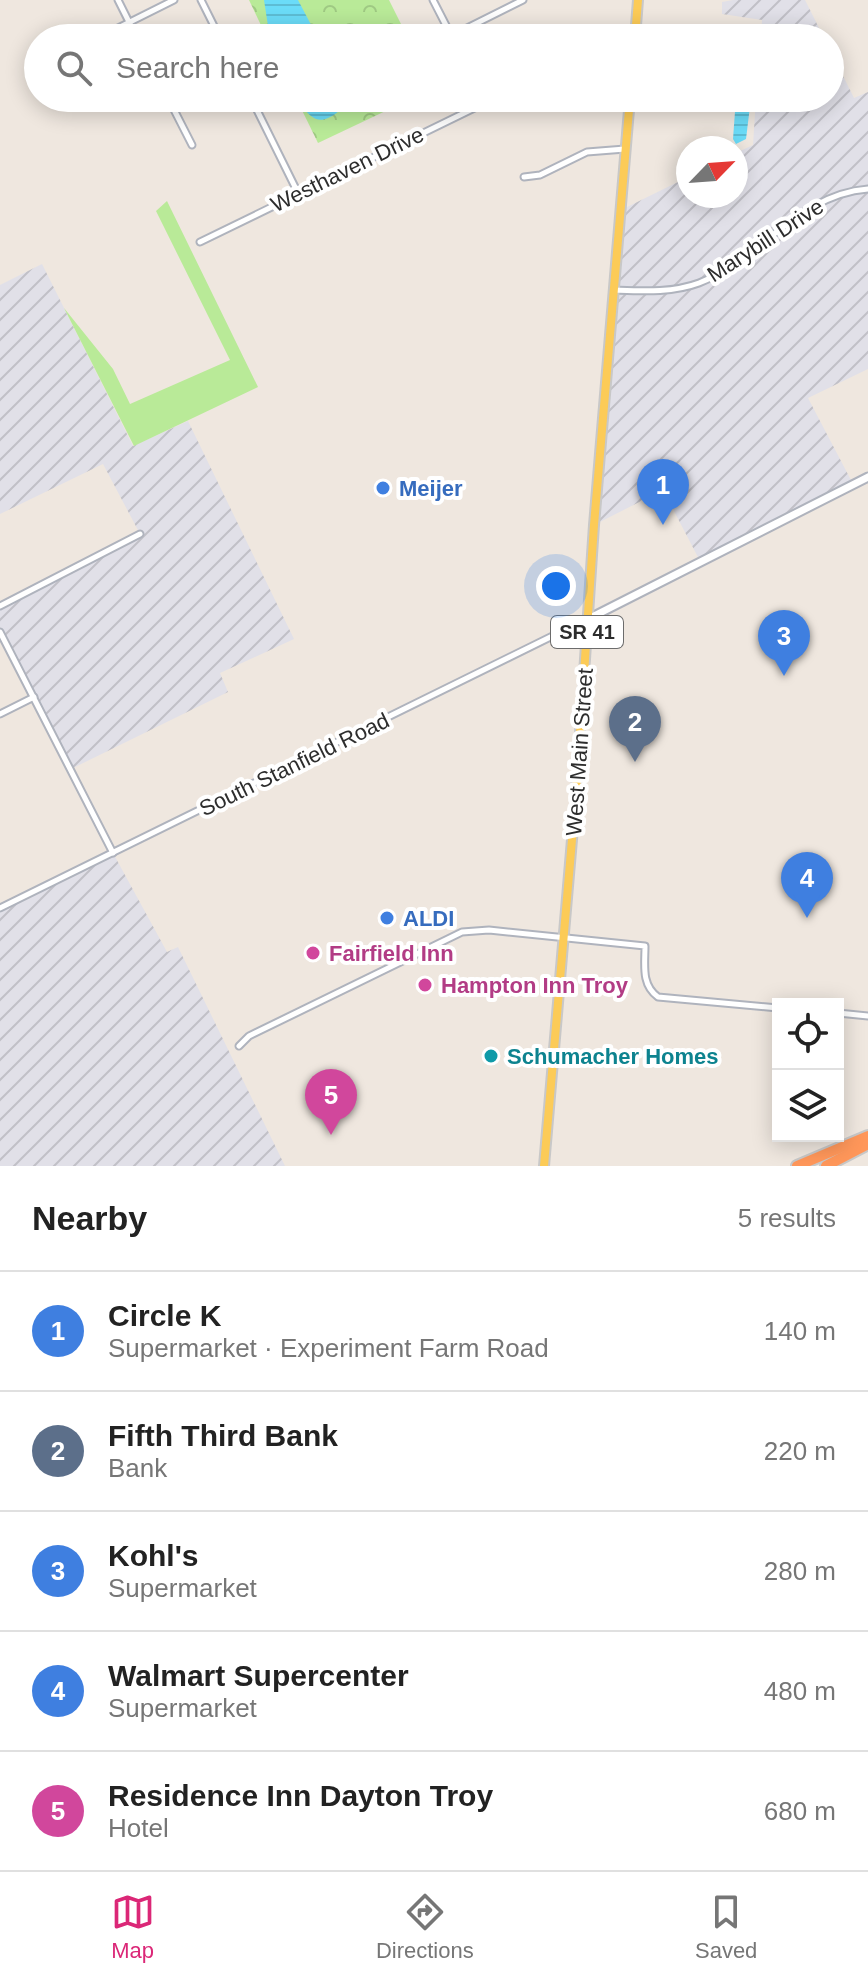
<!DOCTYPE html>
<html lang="en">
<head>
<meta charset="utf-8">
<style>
  :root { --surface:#fff; --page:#f2f2f2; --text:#222; --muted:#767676; --line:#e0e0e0; --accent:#db2777 }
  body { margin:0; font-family:Arial,sans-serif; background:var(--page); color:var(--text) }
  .controls { position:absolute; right:24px; bottom:24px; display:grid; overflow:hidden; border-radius:0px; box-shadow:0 4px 20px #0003 }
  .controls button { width:72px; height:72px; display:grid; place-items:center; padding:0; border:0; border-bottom:2px solid var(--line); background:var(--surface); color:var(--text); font:40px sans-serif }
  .compass { position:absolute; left:676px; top:136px; width:72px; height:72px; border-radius:50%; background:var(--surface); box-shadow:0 4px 20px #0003; rotate:65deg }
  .you { position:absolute; left:556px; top:586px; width:28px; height:28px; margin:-20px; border:6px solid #fff; border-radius:50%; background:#1a73e8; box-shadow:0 0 0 12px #1a73e833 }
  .badge { display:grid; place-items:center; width:52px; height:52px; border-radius:50%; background:var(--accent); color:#fff; font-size:26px; font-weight:700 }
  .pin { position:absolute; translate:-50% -66px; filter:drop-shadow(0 2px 4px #0008) }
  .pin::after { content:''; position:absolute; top:42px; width:28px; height:24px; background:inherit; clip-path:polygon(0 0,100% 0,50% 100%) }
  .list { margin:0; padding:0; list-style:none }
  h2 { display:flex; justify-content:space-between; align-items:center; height:104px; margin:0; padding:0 32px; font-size:34px }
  h2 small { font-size:26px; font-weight:400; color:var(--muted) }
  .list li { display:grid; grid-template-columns:52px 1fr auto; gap:24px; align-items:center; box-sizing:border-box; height:120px; padding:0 32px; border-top:2px solid var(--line) }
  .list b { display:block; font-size:30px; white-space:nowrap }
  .list p { margin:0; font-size:26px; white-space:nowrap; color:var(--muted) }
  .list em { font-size:26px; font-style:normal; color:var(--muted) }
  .icon { flex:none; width:44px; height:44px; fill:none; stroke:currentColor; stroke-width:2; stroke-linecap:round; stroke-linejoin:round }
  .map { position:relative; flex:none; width:868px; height:1166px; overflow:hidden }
  .search { position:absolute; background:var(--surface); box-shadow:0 4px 20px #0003; left:24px; right:24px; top:24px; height:88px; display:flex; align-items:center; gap:20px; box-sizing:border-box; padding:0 28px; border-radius:44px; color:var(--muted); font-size:30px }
  .sheet { height:704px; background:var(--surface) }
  nav { display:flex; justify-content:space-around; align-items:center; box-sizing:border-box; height:112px; border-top:2px solid var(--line); background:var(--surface); font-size:22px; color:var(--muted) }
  nav a { display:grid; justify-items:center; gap:4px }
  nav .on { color:var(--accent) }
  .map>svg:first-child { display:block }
</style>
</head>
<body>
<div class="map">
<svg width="868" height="1166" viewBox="0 0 868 1166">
  <defs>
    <pattern id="industrial-furrows" width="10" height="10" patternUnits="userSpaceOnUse" patternTransform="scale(2)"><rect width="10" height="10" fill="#e1e0e8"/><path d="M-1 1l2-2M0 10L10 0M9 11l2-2" fill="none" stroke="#c1c0c7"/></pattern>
    <pattern id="park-crowns" width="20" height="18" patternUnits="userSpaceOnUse" patternTransform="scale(2)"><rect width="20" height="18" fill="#b9ea98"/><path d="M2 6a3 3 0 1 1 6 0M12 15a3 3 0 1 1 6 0" fill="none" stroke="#9fc983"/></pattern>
    <pattern id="water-rules" width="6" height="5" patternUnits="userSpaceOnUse" patternTransform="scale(2)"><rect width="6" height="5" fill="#6bdcf8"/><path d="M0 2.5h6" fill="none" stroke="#5dbdd5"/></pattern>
  </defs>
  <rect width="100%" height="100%" fill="#efe7df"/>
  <!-- industrial -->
  <g fill="url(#industrial-furrows)">
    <polygon points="733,0 805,0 824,38 761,38 762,20 722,14 722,2"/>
    <polygon points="830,50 854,98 868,92 868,369 808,398 853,484 700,561 663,490 594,525 621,210 688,177 688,196 736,196 736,153 753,145 756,98 830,98"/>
    <polygon points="42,264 133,446 188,421 294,639 220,673 228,692 71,769 0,632 0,606 140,534 103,464 0,514 0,285"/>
    <polygon points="113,853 167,952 178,947 285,1166 0,1166 0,908"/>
  </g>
  <!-- grass -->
  <polygon fill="#b9ea98" points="167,201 258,387 134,446 64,308 113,369 130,404 230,360 156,211"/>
  <!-- park -->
  <g fill="url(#park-crowns)">
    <polygon points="249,0 389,0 408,38 267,38"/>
    <polygon points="296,98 413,98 318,143"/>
  </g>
  <!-- water -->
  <g fill="url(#water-rules)">
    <polygon points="264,0 298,0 318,38 274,38 268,26"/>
    <path d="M297 98H357C328 118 319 135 297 98Z"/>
    <polygon points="736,98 751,98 746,139 736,144 733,139"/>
  </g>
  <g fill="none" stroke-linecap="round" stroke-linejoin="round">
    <!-- minor casing -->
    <g stroke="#afb3bd" stroke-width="9">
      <g id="minor">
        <polyline points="118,0 137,38"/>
        <polyline points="201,0 220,38"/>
        <polyline points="433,0 452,37"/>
        <polyline points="451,36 523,0"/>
        <polyline points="98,38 174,0"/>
        <polyline points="168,98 192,145"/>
        <polyline points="251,98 298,193"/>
        <polyline points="524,177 540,175 587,152 625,149"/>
        <polyline points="200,242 495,98"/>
        <path d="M613 290C642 291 672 293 699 283 760 259 799 194 868 189"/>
        <polyline points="0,606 140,534"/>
        <polyline points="0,632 113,853"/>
        <polyline points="0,714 34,697"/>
        <polyline points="0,908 587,619"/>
        <polyline points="838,1013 868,1016"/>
        <path d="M239 1046 249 1036 462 932 489 930 645 946C645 965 641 985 658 997L778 1008"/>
      </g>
    </g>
    <!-- tertiary casing -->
    <g stroke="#afb3bd" stroke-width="11">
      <polyline id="tertiary" points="588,619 868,477"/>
    </g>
    <!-- primary casing -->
    <g stroke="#c8c8c8" stroke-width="12">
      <g id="primary">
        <polyline points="635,38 638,0"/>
        <polyline points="544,1166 576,793 594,525 630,98"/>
      </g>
    </g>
    <!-- motorway casing -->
    <g stroke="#c8c8c8" stroke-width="14">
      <g id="motorway">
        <polyline points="797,1166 868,1136"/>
        <polyline points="826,1166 868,1144"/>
      </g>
    </g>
    <!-- minor -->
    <use href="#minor" stroke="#fff" stroke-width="5"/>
    <!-- tertiary -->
    <use href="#tertiary" stroke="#fff" stroke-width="7"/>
    <!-- primary -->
    <use href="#primary" stroke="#fccb57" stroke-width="8"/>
    <!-- motorway -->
    <use href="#motorway" stroke="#ff975a" stroke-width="10"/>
  </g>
  <!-- markers -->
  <g fill="#3f7fe0" stroke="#fff" stroke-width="3">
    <circle cx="383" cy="488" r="8"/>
    <circle cx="387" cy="918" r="8"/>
  </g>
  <g fill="#d1479c" stroke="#fff" stroke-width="3">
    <circle cx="313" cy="953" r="8"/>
    <circle cx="425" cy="985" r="8"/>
  </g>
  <circle fill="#0f9aa8" stroke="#fff" stroke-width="3" cx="491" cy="1056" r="8"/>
  <g text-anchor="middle" stroke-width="8" stroke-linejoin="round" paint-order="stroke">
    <!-- shield labels -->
    <rect fill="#fff" stroke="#6c6c6c" stroke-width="2" x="551" y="616" width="72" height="32" rx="6"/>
    <g font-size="20" font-weight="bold" fill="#2d2d2d">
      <text x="587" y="639">SR 41</text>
    </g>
    <!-- street labels -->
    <g font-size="22" fill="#2d2d2d" stroke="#fff">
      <text transform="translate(347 169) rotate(-26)" y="8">Westhaven Drive</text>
      <text transform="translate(765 240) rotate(-33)" y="8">Marybill Drive</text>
      <text transform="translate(579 752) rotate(-86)" y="8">West Main Street</text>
      <text transform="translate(294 764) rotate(-26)" y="8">South Stanfield Road</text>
    </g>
    <!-- shop labels -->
    <g font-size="22" font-weight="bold" fill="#366cbe" stroke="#fff" text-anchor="start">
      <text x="399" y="496">Meijer</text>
      <text x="403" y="926">ALDI</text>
    </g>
    <!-- hotel labels -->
    <g font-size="22" font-weight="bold" fill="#b23c85" stroke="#fff" text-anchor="start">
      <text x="329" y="961">Fairfield Inn</text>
      <text x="441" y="993">Hampton Inn Troy</text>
    </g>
    <!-- culture labels -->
    <g font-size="22" font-weight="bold" fill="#0d838f" stroke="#fff" text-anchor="start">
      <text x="507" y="1064">Schumacher Homes</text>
    </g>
  </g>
</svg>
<div class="controls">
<button><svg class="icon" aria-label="locate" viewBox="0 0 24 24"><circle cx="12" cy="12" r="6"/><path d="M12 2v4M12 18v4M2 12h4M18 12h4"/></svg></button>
<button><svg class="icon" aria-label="layers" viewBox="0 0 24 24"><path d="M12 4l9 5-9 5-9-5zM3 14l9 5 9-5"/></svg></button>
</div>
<svg class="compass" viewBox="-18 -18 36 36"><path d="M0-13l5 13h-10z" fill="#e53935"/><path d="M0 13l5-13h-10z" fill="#767676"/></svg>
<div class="you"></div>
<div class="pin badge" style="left:663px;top:525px;background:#3f7fe0">1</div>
<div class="pin badge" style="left:635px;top:762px;background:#5c6f8a">2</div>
<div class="pin badge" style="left:784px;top:676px;background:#3f7fe0">3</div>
<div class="pin badge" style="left:807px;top:918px;background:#3f7fe0">4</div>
<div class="pin badge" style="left:331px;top:1135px;background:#d1479c">5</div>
<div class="search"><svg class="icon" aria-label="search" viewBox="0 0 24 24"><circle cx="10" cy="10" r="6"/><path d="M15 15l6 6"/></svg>Search here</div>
</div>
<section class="sheet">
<h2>Nearby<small>5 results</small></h2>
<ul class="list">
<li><span class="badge" style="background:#3f7fe0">1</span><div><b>Circle K</b><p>Supermarket · Experiment Farm Road</p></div><em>140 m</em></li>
<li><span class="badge" style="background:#5c6f8a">2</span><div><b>Fifth Third Bank</b><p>Bank</p></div><em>220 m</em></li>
<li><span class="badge" style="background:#3f7fe0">3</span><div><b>Kohl's</b><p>Supermarket</p></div><em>280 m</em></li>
<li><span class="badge" style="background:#3f7fe0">4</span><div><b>Walmart Supercenter</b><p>Supermarket</p></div><em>480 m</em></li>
<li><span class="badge" style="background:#d1479c">5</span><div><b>Residence Inn Dayton Troy</b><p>Hotel</p></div><em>680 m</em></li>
</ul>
</section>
<nav>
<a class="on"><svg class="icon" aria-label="map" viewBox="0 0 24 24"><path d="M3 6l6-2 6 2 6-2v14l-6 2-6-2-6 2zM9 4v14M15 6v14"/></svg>Map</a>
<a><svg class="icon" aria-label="directions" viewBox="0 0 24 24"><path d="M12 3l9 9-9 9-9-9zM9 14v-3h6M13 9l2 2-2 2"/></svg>Directions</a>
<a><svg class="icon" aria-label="saved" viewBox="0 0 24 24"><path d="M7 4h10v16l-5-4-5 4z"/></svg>Saved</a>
</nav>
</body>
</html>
